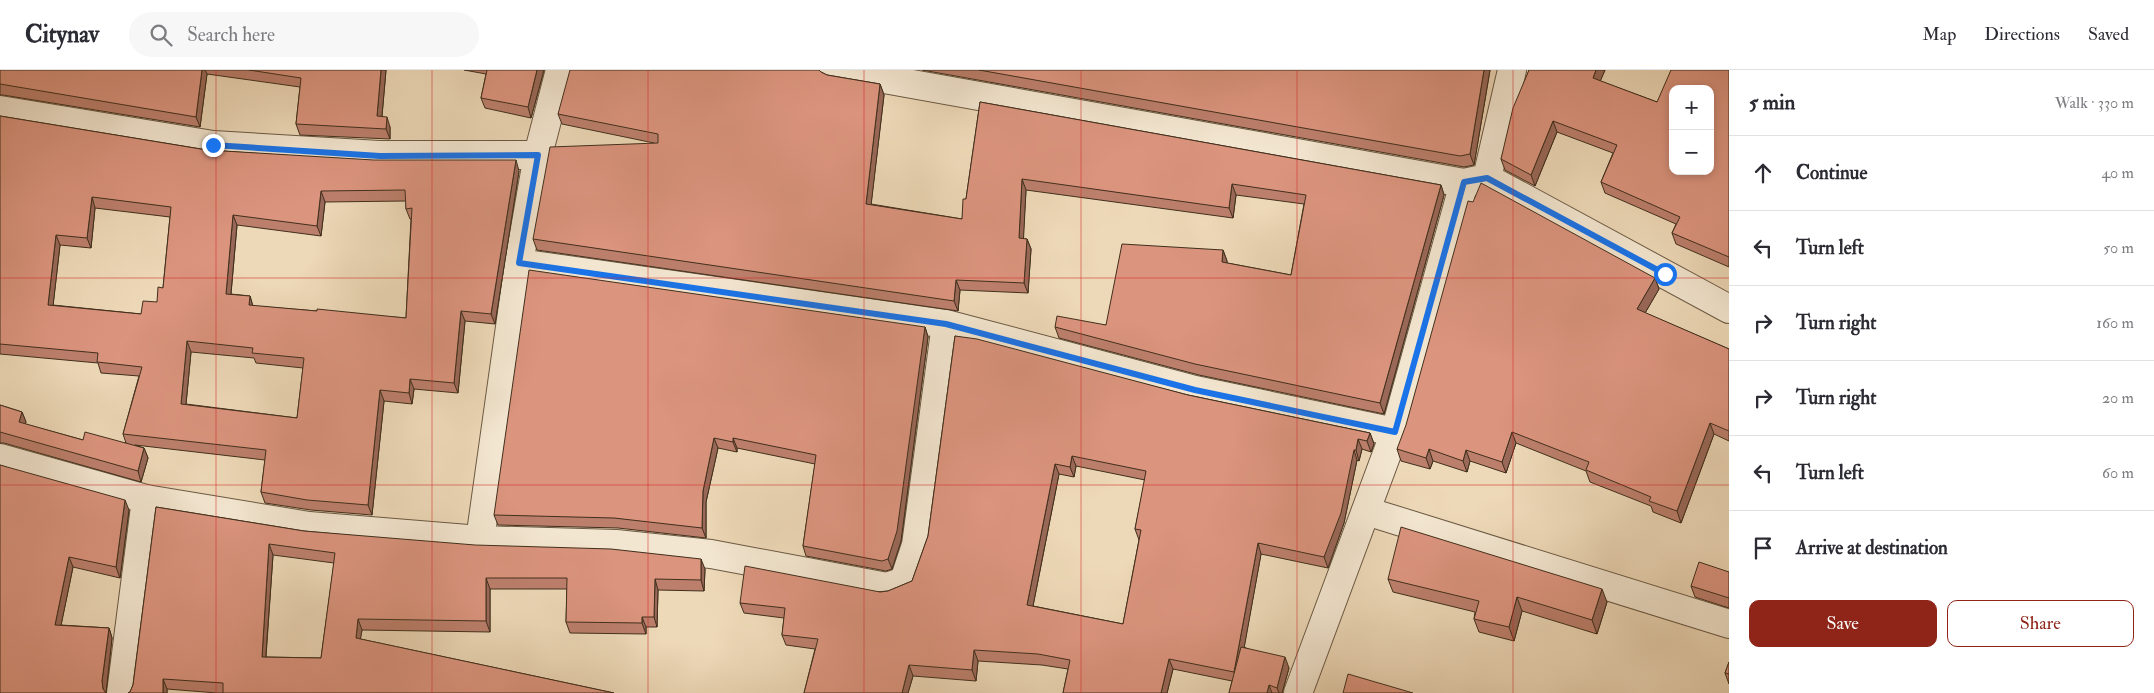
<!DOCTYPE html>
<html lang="en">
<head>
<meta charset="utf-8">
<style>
  :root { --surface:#fff; --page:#f7f7f7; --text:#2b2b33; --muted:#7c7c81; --line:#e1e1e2; --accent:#8f2418 }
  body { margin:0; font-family:"IM FELL Double Pica",serif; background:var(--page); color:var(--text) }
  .controls { position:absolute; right:15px; top:15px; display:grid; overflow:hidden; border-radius:10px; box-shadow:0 2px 8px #0003 }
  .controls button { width:45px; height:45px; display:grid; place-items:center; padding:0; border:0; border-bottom:1px solid var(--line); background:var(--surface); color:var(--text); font:25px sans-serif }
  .stop { position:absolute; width:15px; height:15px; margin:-11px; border:4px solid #1a73e8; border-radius:50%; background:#fff }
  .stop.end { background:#1a73e8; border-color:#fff; box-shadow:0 1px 5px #0008 }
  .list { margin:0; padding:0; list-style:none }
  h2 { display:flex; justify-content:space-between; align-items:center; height:65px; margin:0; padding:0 20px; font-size:21px }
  h2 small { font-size:16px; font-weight:400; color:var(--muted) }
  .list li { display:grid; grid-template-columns:32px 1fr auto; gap:15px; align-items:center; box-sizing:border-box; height:75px; padding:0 20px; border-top:1px solid var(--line) }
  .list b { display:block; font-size:19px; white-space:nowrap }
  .list em { font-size:16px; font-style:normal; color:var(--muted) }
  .actions { display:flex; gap:10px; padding:15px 20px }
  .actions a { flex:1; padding:11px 0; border:1px solid var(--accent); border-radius:10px; text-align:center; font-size:18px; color:var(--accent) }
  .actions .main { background:var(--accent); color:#fff }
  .icon { flex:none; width:28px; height:28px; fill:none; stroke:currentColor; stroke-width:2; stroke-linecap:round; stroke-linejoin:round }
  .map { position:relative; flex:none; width:1729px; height:623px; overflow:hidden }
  header { display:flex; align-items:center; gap:30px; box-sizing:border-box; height:70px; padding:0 25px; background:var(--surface); border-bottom:1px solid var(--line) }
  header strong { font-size:24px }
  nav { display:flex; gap:28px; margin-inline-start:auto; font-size:18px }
  .search { width:350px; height:45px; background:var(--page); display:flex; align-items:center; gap:12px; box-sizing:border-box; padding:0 18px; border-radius:28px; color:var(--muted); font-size:19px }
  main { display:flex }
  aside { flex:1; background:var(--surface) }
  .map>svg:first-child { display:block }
</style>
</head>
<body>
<header>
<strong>Citynav</strong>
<div class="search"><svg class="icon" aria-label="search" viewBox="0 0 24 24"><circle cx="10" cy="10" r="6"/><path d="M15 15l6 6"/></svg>Search here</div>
<nav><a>Map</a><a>Directions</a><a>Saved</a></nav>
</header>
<main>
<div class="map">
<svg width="1729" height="623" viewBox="0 0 1729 623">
  <rect width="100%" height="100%" fill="#edd8b7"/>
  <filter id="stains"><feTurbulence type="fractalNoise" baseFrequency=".004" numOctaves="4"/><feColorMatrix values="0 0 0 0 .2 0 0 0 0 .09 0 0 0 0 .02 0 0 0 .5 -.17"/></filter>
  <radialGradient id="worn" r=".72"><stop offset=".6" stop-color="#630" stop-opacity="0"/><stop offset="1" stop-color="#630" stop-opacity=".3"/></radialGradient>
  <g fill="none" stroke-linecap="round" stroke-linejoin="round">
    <!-- minor casing -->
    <g stroke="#6b5943" stroke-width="30">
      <g id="minor">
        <polyline points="834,0 1464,113"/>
        <polyline points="0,40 213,75 379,85 538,85"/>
        <polyline points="1487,108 1729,239"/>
        <polyline points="519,193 946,254 1195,320 1395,362"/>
        <polyline points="0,388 146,429 309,456 480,470 616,474 711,484 887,517 904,511 916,475 946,254"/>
        <polyline points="1366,441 1729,554"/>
        <polyline points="480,470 519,193 538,85 560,0"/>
        <polyline points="121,623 146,429"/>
        <polyline points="1298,623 1395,362 1464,113 1487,108 1512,0"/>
      </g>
    </g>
    <!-- minor -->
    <use href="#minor" stroke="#f3e6d0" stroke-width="28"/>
  </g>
  <!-- wall -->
  <g fill="#bc7f6c" stroke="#402f1c" fill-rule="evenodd">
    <polygon points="0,0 386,0 382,46 390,57 390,69 300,65 296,54 300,17 207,4 200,57 3,25 0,25"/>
    <polygon points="464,0 544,0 531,48 485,38 481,28 486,4"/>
    <polygon points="922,0 1490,0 1474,95 1464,97"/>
    <polygon points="1529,0 1605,0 1600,11 1657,32 1729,0 1729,197 1676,174 1672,163 1676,154 1605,123 1601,112 1613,83 1557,62 1535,116 1505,100 1501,89"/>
    <polygon points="821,2 827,5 880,14 884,25 871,134 962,149 966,129 980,32 1441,115 1444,125 1384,344 1199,305 1059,268 1055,257 1106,255 1223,180 1227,191 1227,193 1291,205 1304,134 1236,125 1233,148 1026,120 1023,169 1027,169 1031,179 1028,223 960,220 958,241 537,180 533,169 654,73 562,54 558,44"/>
    <path d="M0 46 207 80 519 101 495 254 465 251 458 323 414 319 412 334 384 331 372 445 311 440 265 433 261 422 265 390 135 375 144 378 148 388 141 412 4 373H0V335L22 342 26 352 25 354 83 370 126 373 123 364 139 306 101 303 98 293 0 284ZM406 131V139L410 149H411L406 248 253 236 250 226 231 224 237 155 321 166 325 132ZM95 138 170 147 163 218 157 232 141 244 53 235 60 175 91 178ZM191 282 254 288 256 293 303 298 297 348 186 334Z"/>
    <polygon points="1655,208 1659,219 1645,243 1729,279 1729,371 1714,364 1681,453 1653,442 1651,436 1590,412 1586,401 1516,373 1506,403 1470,391 1467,402 1433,391 1430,399 1401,391 1397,379"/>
    <polygon points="925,257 928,267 901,471 892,499 886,501 806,486 803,476 815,394 737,378 737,382 718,378 706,432 706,468 618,458 498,455 494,445"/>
    <path d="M955 266 1188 325 1370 363 1374 374 1371 382 1362 379 1359 391 1357 390 1344 453 1328 498 1261 484 1244 577 1289 598 1282 623H1229L1232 611 1173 599 1167 623H1063L1068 599 1042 595 978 591 976 611 913 606 908 623H804L815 579 786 575 782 565 784 548 744 543 740 533 888 521 912 511 928 466ZM1076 396 1145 410 1135 459 1139 470 1123 554 1033 536 1059 404 1074 407Z"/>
    <polygon points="0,395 129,440 120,508 73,497 61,555 109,558 112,568 106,621 106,623 0,623"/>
    <path d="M156 437 304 461 705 499 704 521 658 520 657 557H646V564L570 563 566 552 567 519H490V562L362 560 360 569 614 623H217L167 619V623H128L130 622 133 615ZM273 485 334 493 321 588 266 587Z"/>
    <polygon points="1729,502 1729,538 1695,527 1691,516"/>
    <polygon points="1388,509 1607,532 1597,564 1522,541 1514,571 1479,562 1474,549 1475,542 1393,522"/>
    <polygon points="1729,592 1729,614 1725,603"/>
  </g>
  <!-- shaded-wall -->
  <g fill="#996858" stroke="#402f1c">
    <polygon points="202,0 205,0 207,4 200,57 196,47"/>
    <polygon points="381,0 386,0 381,57 377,46"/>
    <polygon points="537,0 544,0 531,48 528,37"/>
    <polygon points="1484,0 1490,0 1474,95 1470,84"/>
    <polygon points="1596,0 1605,0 1597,19 1593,8"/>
    <polygon points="880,14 884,25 870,144 866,134"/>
    <polygon points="387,47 390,57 390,69 386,59"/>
    <polygon points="1553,51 1557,62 1535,116 1531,105"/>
    <polygon points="516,90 519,101 495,254 491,244"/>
    <polygon points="1022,109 1026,120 1023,179 1019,168"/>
    <polygon points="1232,114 1236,125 1233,148 1229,138"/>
    <polygon points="1441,115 1444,125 1384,344 1380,333"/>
    <polygon points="321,121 325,132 321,166 317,156"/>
    <polygon points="92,127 95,138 91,178 87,168"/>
    <polygon points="233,145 237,155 230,234 226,224"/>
    <polygon points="56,165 60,175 52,245 48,235"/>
    <polygon points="1027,169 1031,179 1028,223 1024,213"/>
    <polygon points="1223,180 1227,191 1226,203 1222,192"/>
    <polygon points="1655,208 1659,219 1641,250 1637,239"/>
    <polygon points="956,210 960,220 958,241 954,231"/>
    <polygon points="250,226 253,237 249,235"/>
    <polygon points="461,241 465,251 458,323 454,313"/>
    <polygon points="925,257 928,267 901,471 892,499 888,489"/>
    <polygon points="187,271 191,282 185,344 181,334"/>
    <polygon points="410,309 414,319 412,334 409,323"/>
    <polygon points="380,320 384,331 372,445 368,435"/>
    <polygon points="22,342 26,352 22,362 19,352"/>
    <polygon points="1710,353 1714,364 1681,453 1677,441"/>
    <polygon points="1512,362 1516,373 1506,403 1502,392"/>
    <polygon points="1370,363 1374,374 1371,382 1367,371"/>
    <polygon points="714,368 718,378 706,432 706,468 702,458 703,421"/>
    <polygon points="733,368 737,378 737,382 733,372"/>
    <polygon points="1358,369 1362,379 1359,391 1356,380"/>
    <polygon points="144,378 148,388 141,412 138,401"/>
    <polygon points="1429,379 1433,391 1430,399 1426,388"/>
    <polygon points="1354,380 1357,390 1344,453 1328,498 1324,487"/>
    <polygon points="1466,380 1470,391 1467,402 1463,391"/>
    <polygon points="1072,386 1076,396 1074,407 1070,397"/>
    <polygon points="1055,394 1059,404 1031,546 1027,535"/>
    <polygon points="125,430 129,440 120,508 116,497"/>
    <polygon points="1258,473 1261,484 1238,612 1234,602"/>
    <polygon points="269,474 273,485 265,597 262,587"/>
    <polygon points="69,487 73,497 59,565 55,555"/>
    <polygon points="701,489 705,499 704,521 701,510"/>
    <polygon points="486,508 490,519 490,562 486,551"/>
    <polygon points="655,509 658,520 657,557 654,547"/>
    <polygon points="1602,519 1607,532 1597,564 1592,550"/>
    <polygon points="1517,527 1522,541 1514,571 1509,557"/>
    <polygon points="642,547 646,557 646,564 642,553"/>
    <polygon points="358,549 362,560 359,578 356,568"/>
    <polygon points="109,558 112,568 106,623 103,619 102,611"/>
    <polygon points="974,580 978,591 976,611 972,600"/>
    <polygon points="1285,587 1289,598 1282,623 1279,623 1277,618"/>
    <polygon points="1169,589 1173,599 1167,623 1161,623"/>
    <polygon points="909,595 913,606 908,623 902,623"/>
    <polygon points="163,609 167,619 167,623 163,623"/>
    <polygon points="1269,615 1272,623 1267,623"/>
  </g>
  <!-- building -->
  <g fill="#db947e" stroke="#402f1c" fill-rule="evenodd">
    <polygon points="0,0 202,0 196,47 0,14"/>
    <polygon points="249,0 381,0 377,46 387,47 386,59 296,54 301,8"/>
    <polygon points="487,0 537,0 528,37 481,28"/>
    <polygon points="570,0 819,0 821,2 827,5 880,14 866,134 962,149 963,129 966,129 980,32 1441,115 1380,333 1195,294 1055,257 1057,246 1106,255 1122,174 1223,180 1222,192 1291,205 1306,125 1232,114 1229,138 1022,109 1019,168 1027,169 1024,213 956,210 954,231 533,169 550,77 658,73 658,64 558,44"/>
    <polygon points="979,0 1484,0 1470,84 1460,86"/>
    <path d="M1529 0H1596L1593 8 1657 32 1671 0H1729V187L1672 163 1680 147 1601 112 1617 75 1553 51 1531 105 1501 89 1513 38ZM1673 19H1710V101H1673Z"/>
    <path d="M0 46 207 80 374 90H516L491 244 461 241 454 313 410 309 409 323 380 320 368 435 307 430 261 422 266 380 123 364 142 297 97 292 98 283 0 274ZM405 120 406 139 412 138 406 248 317 239V241L249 235 250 226 226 224 233 145 317 156 321 121ZM92 127 171 137 163 218 158 217 157 232 143 231 141 244 48 235 56 165 87 168ZM187 271 253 278 252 283 304 288 297 348 181 334Z"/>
    <polygon points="1481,113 1655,208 1637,239 1729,279 1729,361 1710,353 1677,441 1649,431 1651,427 1586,400 1589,392 1512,362 1502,392 1466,380 1463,391 1429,379 1426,388 1397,379 1406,355 1468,131 1473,132"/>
    <polygon points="529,200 925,257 897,461 888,489 882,491 803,476 816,385 733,368 733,372 714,368 703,421 702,458 614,448 494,445"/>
    <path d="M955 266 977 269 1188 325 1370 363 1367 371 1358 369 1356 380H1354L1341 443 1324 487 1258 473 1234 602 1169 589 1161 623H1063L1070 590 1038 584 974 580 972 600 909 595 902 623H804L818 569 782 565 785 538 740 533 745 496 880 522 888 521 912 511 928 466ZM1072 386 1146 401 1135 459 1141 460 1123 554 1027 535 1055 394 1070 397Z"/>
    <polygon points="0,335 22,342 19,352 83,370 85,362 144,378 138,401 0,362"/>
    <polygon points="0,395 125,430 116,497 69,487 55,555 109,558 102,611 103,619 106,623 0,623"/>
    <path d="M156 437 304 461 475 475 611 479 701 489V510L655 509 654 547H642V553L566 552 567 508H486V551L358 549 356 568 614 623H223V613L163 609V623H128L130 622 133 615ZM269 474 335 483 321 588 262 587Z"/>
    <polygon points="1401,457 1602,519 1592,550 1517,527 1509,557 1474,549 1479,531 1388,509"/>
    <polygon points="1699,492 1729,502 1729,528 1691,516"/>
    <polygon points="1241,577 1285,587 1277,618 1269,615 1267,623 1229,623"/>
    <polygon points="1729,592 1729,604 1725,603"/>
    <polygon points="1348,604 1413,623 1343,623"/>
  </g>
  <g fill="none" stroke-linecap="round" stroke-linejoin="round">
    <!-- route -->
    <polyline stroke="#1a73e8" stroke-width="6" points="213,75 380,86 538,85 519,193 946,254 1195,320 1395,362 1464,112 1487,108 1665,204"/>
  </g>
  <!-- grid -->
  <path fill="none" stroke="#d62828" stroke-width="1" stroke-opacity="0.55" d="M216 0V623M432 0V623M648 0V623M864 0V623M1081 0V623M1297 0V623M1513 0V623M0 208H1729M0 415H1729"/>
  <rect width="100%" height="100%" filter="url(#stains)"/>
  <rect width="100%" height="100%" fill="url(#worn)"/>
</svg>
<div class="controls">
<button>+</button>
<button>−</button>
</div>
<div class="stop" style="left:1665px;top:204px"></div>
<div class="stop end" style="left:213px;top:75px"></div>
</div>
<aside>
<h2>5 min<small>Walk · 330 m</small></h2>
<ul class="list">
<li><svg class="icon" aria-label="ahead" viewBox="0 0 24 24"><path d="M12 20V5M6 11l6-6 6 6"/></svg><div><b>Continue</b></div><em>40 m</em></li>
<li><svg class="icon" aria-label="left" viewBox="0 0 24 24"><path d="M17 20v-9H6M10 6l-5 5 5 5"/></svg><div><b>Turn left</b></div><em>50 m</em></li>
<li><svg class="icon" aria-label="right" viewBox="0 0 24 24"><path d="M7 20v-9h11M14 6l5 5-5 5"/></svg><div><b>Turn right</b></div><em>160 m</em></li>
<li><svg class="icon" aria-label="right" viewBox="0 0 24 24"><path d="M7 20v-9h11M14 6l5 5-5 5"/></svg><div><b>Turn right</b></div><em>20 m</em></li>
<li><svg class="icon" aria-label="left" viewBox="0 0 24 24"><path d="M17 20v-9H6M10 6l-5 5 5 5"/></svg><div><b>Turn left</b></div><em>60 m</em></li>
<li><svg class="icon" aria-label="arrive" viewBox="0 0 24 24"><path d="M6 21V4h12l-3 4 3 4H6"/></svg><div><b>Arrive at destination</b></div></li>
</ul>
<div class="actions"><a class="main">Save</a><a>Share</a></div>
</aside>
</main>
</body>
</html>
